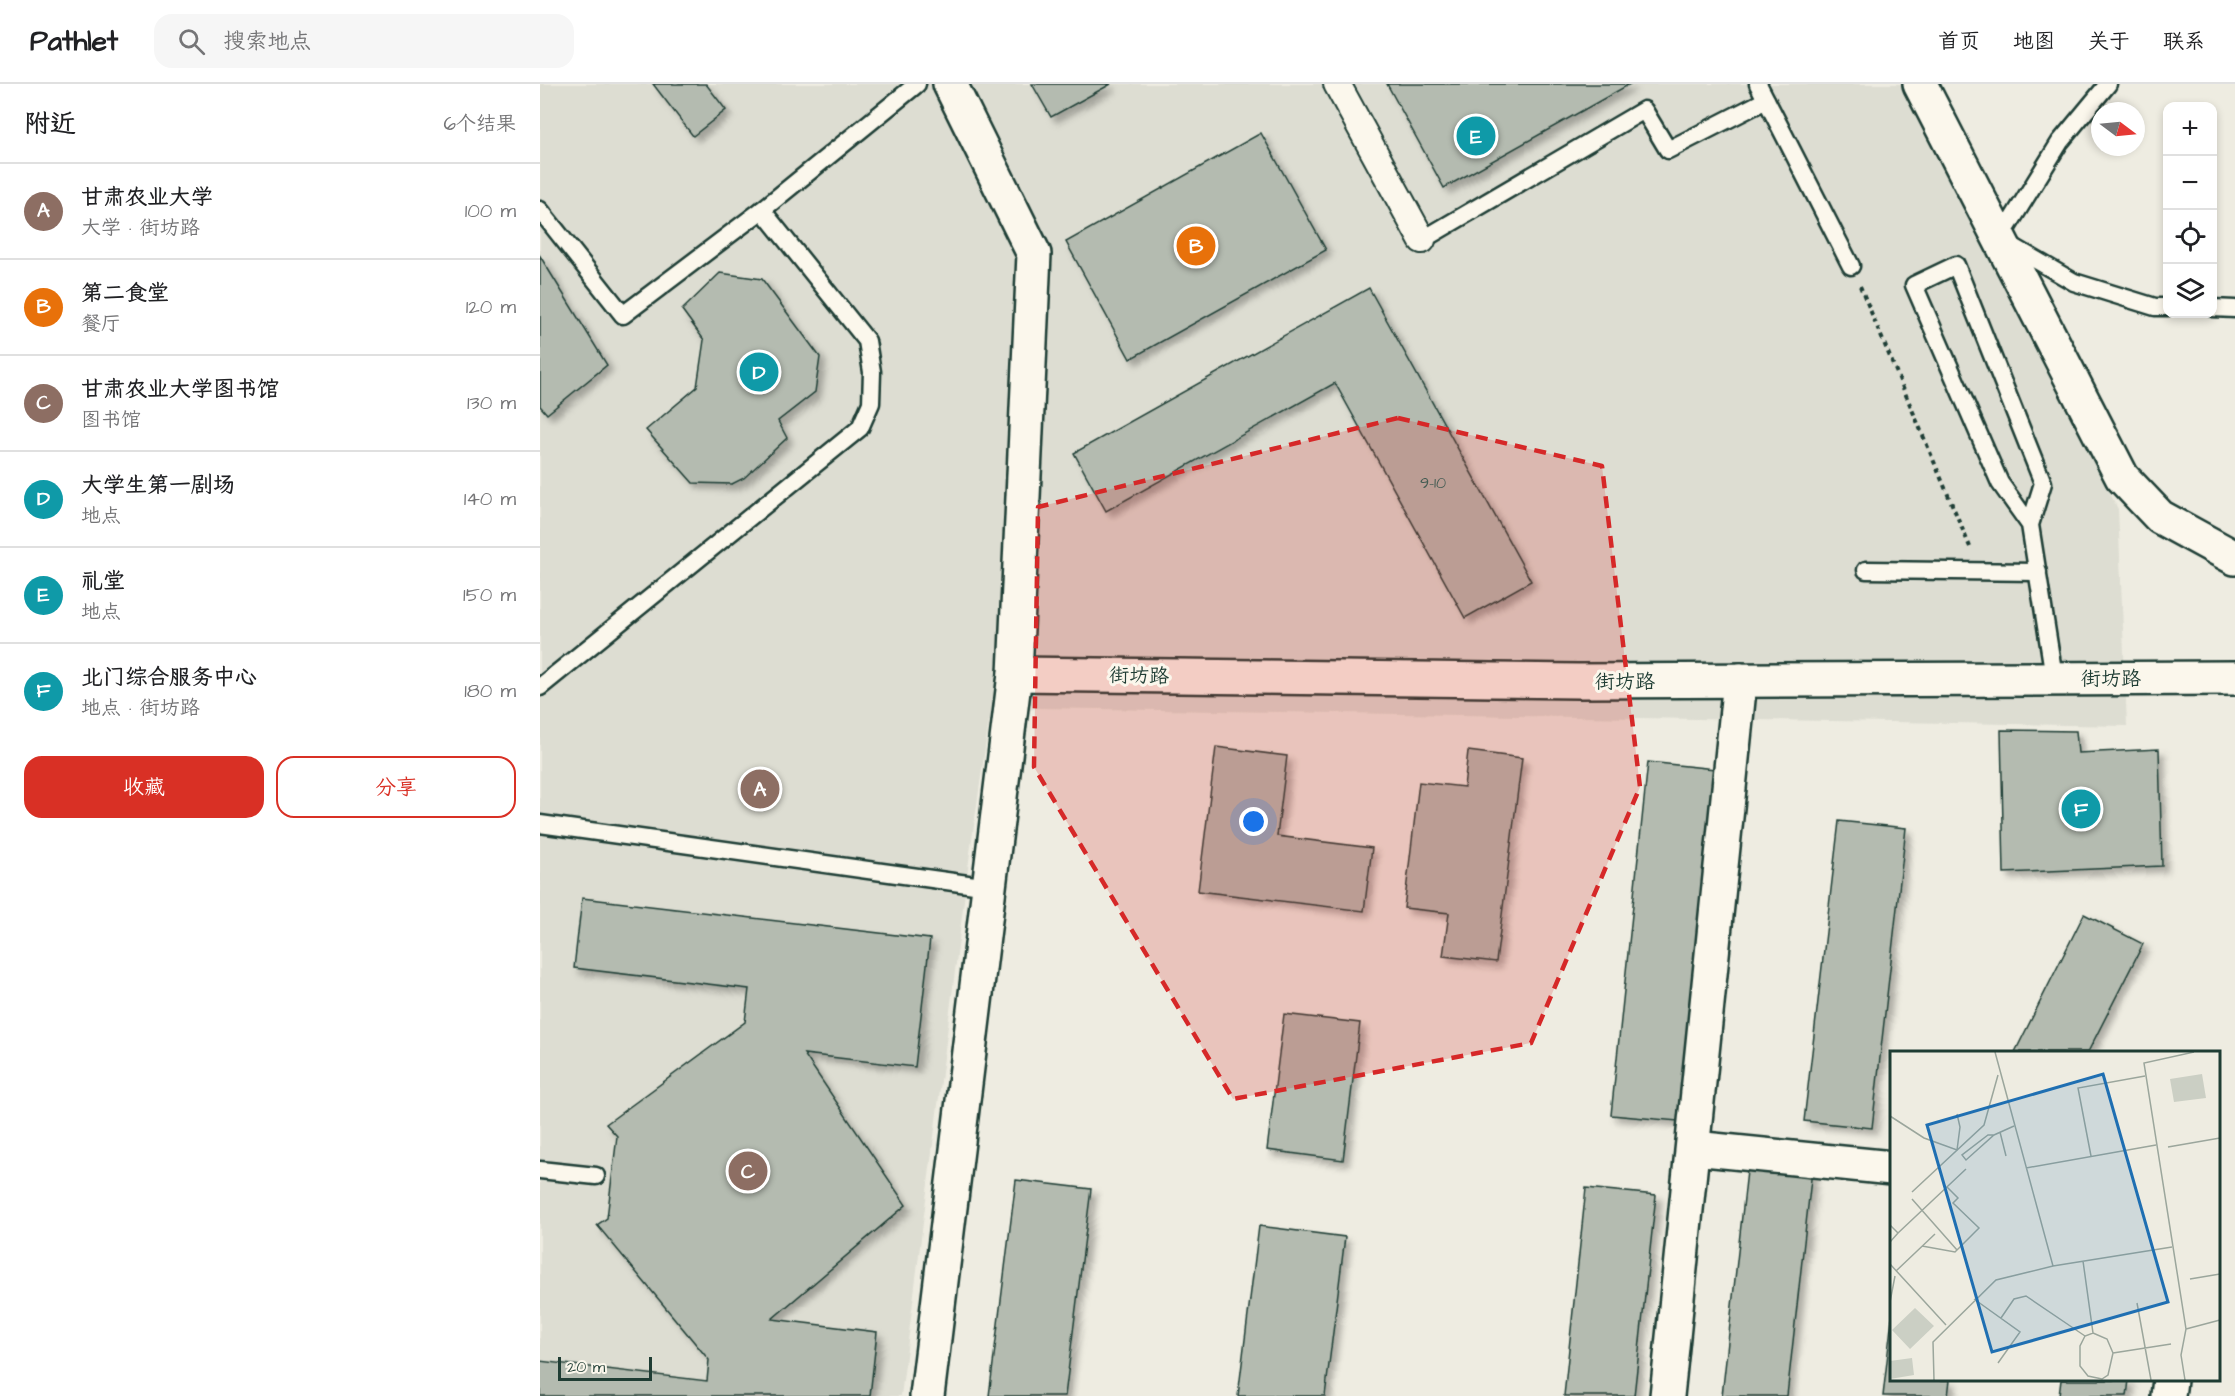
<!DOCTYPE html>
<html lang="zh">
<head>
<meta charset="utf-8">
<style>
  :root { --surface:#fff; --page:#f6f6f6; --text:#202124; --muted:#757577; --line:#e0e0e0; --accent:#d93025 }
  body { margin:0; font-family:"Architects Daughter","LXGW WenKai TC",sans-serif; background:var(--page); color:var(--text) }
  .controls { position:absolute; right:18px; top:18px; display:grid; overflow:hidden; border-radius:12px; box-shadow:0 3px 9px #0003 }
  .controls button { width:54px; height:54px; display:grid; place-items:center; padding:0; border:0; border-bottom:2px solid var(--line); background:var(--surface); color:var(--text); font:30px sans-serif }
  .compass { position:absolute; left:1551px; top:18px; width:54px; height:54px; border-radius:50%; background:var(--surface); box-shadow:0 3px 9px #0003; rotate:106deg }
  .scale { position:absolute; left:18px; bottom:15px; width:94px; box-sizing:border-box; padding-left:6px; border:3px solid #1f3d34; border-top:0; font-size:16px; line-height:21px; white-space:nowrap; color:#1f3d34; -webkit-text-stroke:4px #fbf7ec; paint-order:stroke }
  .you { position:absolute; left:714px; top:738px; width:21px; height:21px; margin:-15px; border:4px solid #fff; border-radius:50%; background:#1a73e8; box-shadow:0 0 0 9px #1a73e833 }
  .badge { display:grid; place-items:center; width:39px; height:39px; border-radius:50%; background:var(--accent); color:#fff; font-size:20px; font-weight:700 }
  .pin { position:absolute; translate:-50% -50%; border:3px solid #fff; box-shadow:0 2px 6px #0006 }
  .list { margin:0; padding:0; list-style:none }
  h2 { display:flex; justify-content:space-between; align-items:center; height:78px; margin:0; padding:0 24px; font-size:26px }
  h2 small { font-size:20px; font-weight:400; color:var(--muted) }
  .list li { display:grid; grid-template-columns:39px 1fr auto; gap:18px; align-items:center; box-sizing:border-box; height:96px; padding:0 24px; border-top:2px solid var(--line) }
  .list b { display:block; font-size:22px; white-space:nowrap }
  .list p { margin:0; font-size:20px; white-space:nowrap; color:var(--muted) }
  .list em { font-size:20px; font-style:normal; color:var(--muted) }
  .actions { display:flex; gap:12px; padding:18px 24px }
  .actions a { flex:1; padding:14px 0; border:2px solid var(--accent); border-radius:18px; text-align:center; font-size:21px; color:var(--accent) }
  .actions .main { background:var(--accent); color:#fff }
  .icon { flex:none; width:33px; height:33px; fill:none; stroke:currentColor; stroke-width:2; stroke-linecap:round; stroke-linejoin:round }
  .map { position:relative; flex:none; width:1695px; height:1312px; overflow:hidden }
  header { display:flex; align-items:center; gap:36px; box-sizing:border-box; height:84px; padding:0 30px; background:var(--surface); border-bottom:2px solid var(--line) }
  header strong { font-size:28px }
  nav { display:flex; gap:33px; margin-inline-start:auto; font-size:21px }
  .search { width:420px; height:54px; background:var(--page); display:flex; align-items:center; gap:15px; box-sizing:border-box; padding:0 21px; border-radius:18px; color:var(--muted); font-size:22px }
  main { display:flex }
  aside { flex:1; background:var(--surface) }
  .map>svg:first-child { display:block }
</style>
</head>
<body>
<header>
<strong>Pathlet</strong>
<div class="search"><svg class="icon" aria-label="search" viewBox="0 0 24 24"><circle cx="10" cy="10" r="6"/><path d="M15 15l6 6"/></svg>搜索地点</div>
<nav><a>首页</a><a>地图</a><a>关于</a><a>联系</a></nav>
</header>
<main>
<aside>
<h2>附近<small>6个结果</small></h2>
<ul class="list">
<li><span class="badge" style="background:#8d6e63">A</span><div><b>甘肃农业大学</b><p>大学 · 街坊路</p></div><em>100 m</em></li>
<li><span class="badge" style="background:#e8710a">B</span><div><b>第二食堂</b><p>餐厅</p></div><em>120 m</em></li>
<li><span class="badge" style="background:#8d6e63">C</span><div><b>甘肃农业大学图书馆</b><p>图书馆</p></div><em>130 m</em></li>
<li><span class="badge" style="background:#0f9aa8">D</span><div><b>大学生第一剧场</b><p>地点</p></div><em>140 m</em></li>
<li><span class="badge" style="background:#0f9aa8">E</span><div><b>礼堂</b><p>地点</p></div><em>150 m</em></li>
<li><span class="badge" style="background:#0f9aa8">F</span><div><b>北门综合服务中心</b><p>地点 · 街坊路</p></div><em>180 m</em></li>
</ul>
<div class="actions"><a class="main">收藏</a><a>分享</a></div>
</aside>
<div class="map">
<svg width="1695" height="1312" viewBox="0 0 1695 1312">
  <defs>
    <filter id="shadow"><feDropShadow dx="5.5" dy="5.5" stdDeviation="3" flood-color="#0004"/></filter>
  </defs>
  <rect width="100%" height="100%" fill="#eeece1"/>
  <filter id="ink" filterUnits="userSpaceOnUse"><feTurbulence type="fractalNoise" baseFrequency=".0167" numOctaves="2"/><feDisplacementMap in="SourceGraphic" scale="12" xChannelSelector="R" yChannelSelector="G"/><feConvolveMatrix kernelMatrix="1 2 1 2 8 2 1 2 1" color-interpolation-filters="sRGB"/></filter>
  <g filter="url(#ink)">
    <!-- built -->
    <polygon fill="#ddddd2" points="0,0 1361,0 1578,425 1587,642 497,624 449,637 430,769 361,1312 0,1312"/>
    <!-- building -->
    <g fill="#b4bbb0" stroke="#1f3d34" stroke-width="1.5" filter="url(#shadow)">
      <polygon points="113,0 166,0 186,26 153,52"/>
      <polygon points="492,0 571,0 511,33"/>
      <polygon points="847,0 1090,0 904,104"/>
      <polygon points="721,49 786,166 590,275 526,158"/>
      <polygon points="0,172 67,281 7,330 0,322"/>
      <polygon points="180,189 222,195 280,273 275,308 238,337 247,354 204,394 192,400 153,399 106,346 157,303 164,256 142,226"/>
      <polygon points="829,204 991,497 925,534 795,299 566,427 534,369"/>
      <polygon points="1461,646 1536,647 1538,669 1619,665 1622,782 1464,789"/>
      <polygon points="676,663 747,672 737,752 832,764 824,827 658,807"/>
      <polygon points="928,667 982,674 956,878 903,872 909,829 864,824 879,698 924,703"/>
      <polygon points="1108,678 1175,685 1138,1037 1071,1031"/>
      <polygon points="1299,737 1366,744 1332,1044 1264,1037"/>
      <polygon points="42,814 390,855 375,983 264,970 366,1121 232,1235 337,1248 330,1312 0,1312 0,1277 167,1297 169,1276 57,1141 67,1134 77,1052 66,1040 205,938 209,905 34,884"/>
      <polygon points="1544,830 1603,860 1548,968 1475,968"/>
      <polygon points="744,930 820,939 803,1076 727,1066"/>
      <polygon points="1208,1078 1272,1086 1247,1312 1182,1312"/>
      <polygon points="476,1096 551,1105 525,1312 449,1312"/>
      <polygon points="1046,1104 1116,1111 1094,1312 1024,1312"/>
      <polygon points="719,1142 805,1153 785,1312 698,1312"/>
      <polygon points="1352,1234 1352,1296 1410,1296 1408,1312 1343,1312"/>
      <polygon points="1521,1296 1589,1296 1587,1312 1519,1312"/>
    </g>
    <g fill="none" stroke-linecap="round" stroke-linejoin="round">
      <!-- service casing -->
      <g stroke="#1f3d34" stroke-width="21">
        <g id="service">
          <polyline points="1218,0 1311,182"/>
          <polyline points="1568,0 1520,58 1460,155 1534,198 1615,223 1628,223"/>
          <polyline points="0,126 83,231 222,126 377,0"/>
          <polyline points="882,156 1104,26 1128,66 1226,16"/>
          <polyline points="1672,224 1695,225"/>
          <polyline points="1490,441 1503,399 1416,181 1374,201 1460,399 1490,441 1514,593"/>
          <polyline points="1326,486 1498,488"/>
          <polyline points="0,603 320,344 331,319 332,288 327,257 222,126"/>
          <polyline points="0,740 449,803"/>
          <polyline points="0,1086 56,1092"/>
        </g>
      </g>
      <!-- pedestrian casing -->
      <g stroke="#1f3d34" stroke-width="30">
        <polyline id="pedestrian" points="797,0 882,156"/>
      </g>
      <!-- minor casing -->
      <g stroke="#1f3d34" stroke-width="38">
        <g id="minor">
          <polyline points="1380,0 1582,393 1620,433 1695,474"/>
          <polyline points="475,590 1038,597 1695,594"/>
          <polyline points="1154,1064 1352,1084"/>
          <polyline points="387,1312 475,590 494,170 410,0"/>
          <polyline points="1127,1312 1200,596"/>
          <polyline points="1628,1312 1630,1296"/>
        </g>
      </g>
      <!-- path -->
      <polyline stroke="#1f3d34" stroke-width="4" stroke-dasharray="4.5 4.5" stroke-linecap="butt" points="1320,202 1430,463"/>
      <!-- service -->
      <use href="#service" stroke="#fbf7ec" stroke-width="16"/>
      <!-- pedestrian -->
      <use href="#pedestrian" stroke="#fbf7ec" stroke-width="26"/>
      <!-- minor -->
      <use href="#minor" stroke="#fbf7ec" stroke-width="33"/>
    </g>
  </g>
  <!-- marked area -->
  <path fill="#d62828" fill-opacity="0.2" stroke="#d62828" stroke-width="4.5" stroke-dasharray="12 8" stroke-linejoin="round" d="M858 334 1062 382 1100 703 991 959 693 1015 494 683 498 423Z"/>
  <g text-anchor="middle" stroke-width="6" stroke-linejoin="round" paint-order="stroke">
    <!-- number labels -->
    <g font-size="16" fill="#445c53">
      <text x="893" y="404">9-10</text>
    </g>
    <!-- street labels -->
    <g font-size="20" fill="#1f3d34" stroke="#fbf7ec">
      <text transform="translate(599 591) rotate(1)" y="7">街坊路</text>
      <text x="1571" y="601">街坊路</text>
      <text x="1085" y="604">街坊路</text>
    </g>
  </g>
  <!-- overview -->
  <g transform="translate(1350 967)">
    <rect width="330" height="330" fill="#eeece1"/>
    <path d="M312 23 316 47 284 51 280 28ZM25 257 44 275 20 298 2 279ZM22 307 24 324 0 328V310Z" fill="#cbcfc4"/>
    <path fill="none" stroke="#9ba69c" stroke-width="1.5" d="M105 1 163 215M0 65 34 87 67 99 70 76 67 63M110 81 116 105M104 84H98L72 104 76 109 104 84 124 75M278 96 330 87M201 105 188 37 255 25M136 117 266 94M22 141 94 74 108 24M22 148 67 199M0 174 8 182 0 191M8 182 76 118M32 195 65 201 89 177 63 152 68 147 57 136M193 210 203 282M0 213 56 274M6 220 45 183M300 228 330 223M84 248 130 281 108 312M0 251 5 225M247 252 261 329M111 267 124 248 136 245 195 285M296 278 330 269M203 282 217 288 223 302 218 324 212 328 198 325 190 315V295L195 285ZM223 302 281 293M44 329 43 291 106 229 163 215 282 196M295 329 291 304 296 278 254 12 304 1"/>
    <path fill="#1f6fb2" fill-opacity="0.15" stroke="#1f6fb2" stroke-width="3" d="M213 23 278 251 102 301 37 74Z"/>
    <rect width="330" height="330" fill="none" stroke="#1f3d34" stroke-width="3"/>
  </g>
</svg>
<div class="controls">
<button>+</button>
<button>−</button>
<button><svg class="icon" aria-label="locate" viewBox="0 0 24 24"><circle cx="12" cy="12" r="6"/><path d="M12 2v4M12 18v4M2 12h4M18 12h4"/></svg></button>
<button><svg class="icon" aria-label="layers" viewBox="0 0 24 24"><path d="M12 4l9 5-9 5-9-5zM3 14l9 5 9-5"/></svg></button>
</div>
<svg class="compass" viewBox="-18 -18 36 36"><path d="M0-13l5 13h-10z" fill="#e53935"/><path d="M0 13l5-13h-10z" fill="#757577"/></svg>
<div class="scale">20 m</div>
<div class="you"></div>
<div class="pin badge" style="left:220px;top:705px;background:#8d6e63">A</div>
<div class="pin badge" style="left:656px;top:162px;background:#e8710a">B</div>
<div class="pin badge" style="left:208px;top:1087px;background:#8d6e63">C</div>
<div class="pin badge" style="left:219px;top:288px;background:#0f9aa8">D</div>
<div class="pin badge" style="left:936px;top:52px;background:#0f9aa8">E</div>
<div class="pin badge" style="left:1541px;top:725px;background:#0f9aa8">F</div>
</div>
</main>
</body>
</html>
